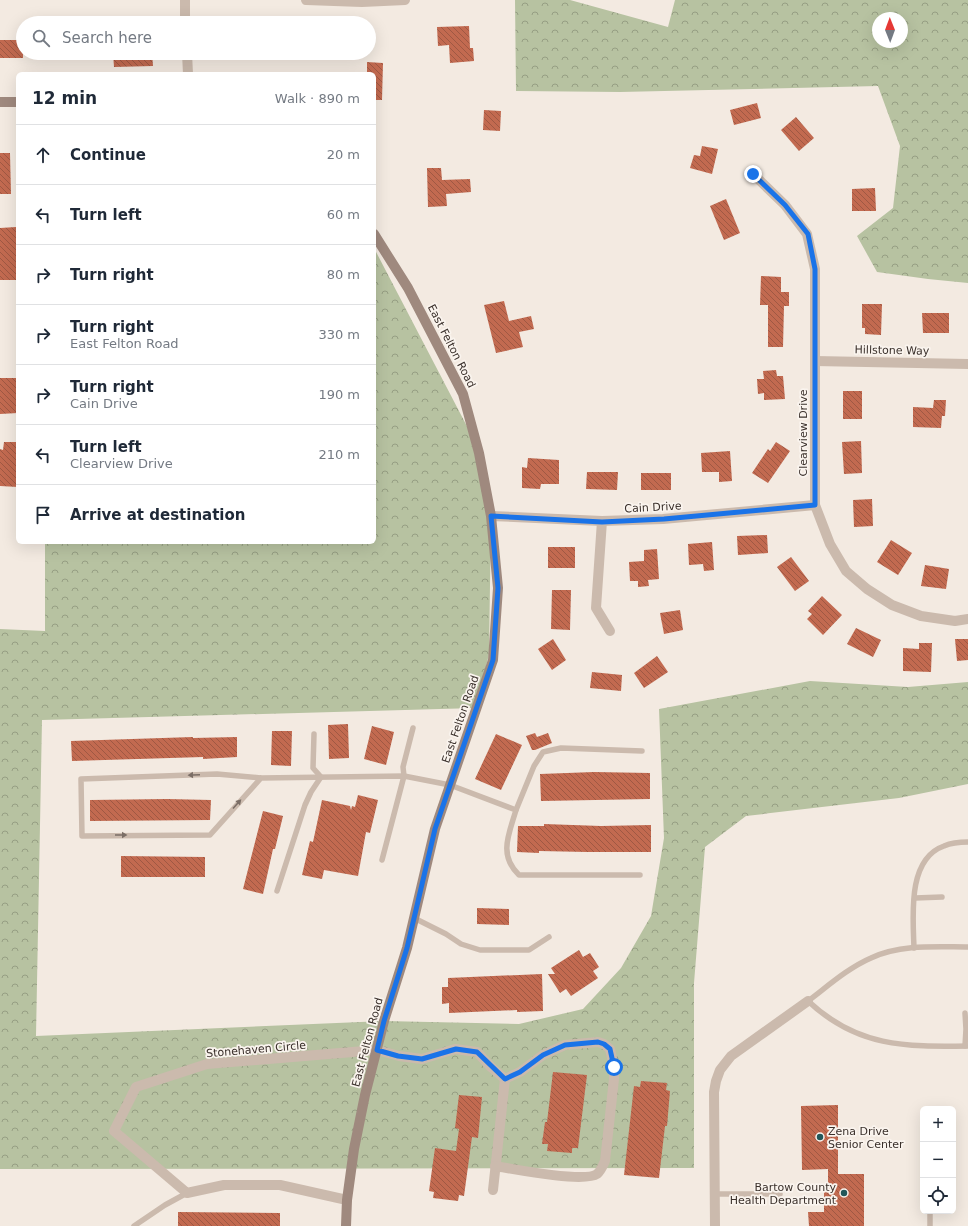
<!DOCTYPE html>
<html lang="en">
<head>
<meta charset="utf-8">
<style>
  :root { --surface:#fff; --page:#f6f6f7; --text:#1f2937; --muted:#747a83; --line:#e0e1e3 }
  body { margin:0; font-family:"DejaVu Sans",sans-serif; background:var(--page); color:var(--text) }
  .controls { position:absolute; right:12px; bottom:12px; display:grid; overflow:hidden; border-radius:6px; box-shadow:0 4px 16px #0002 }
  .controls button { width:36px; height:36px; display:grid; place-items:center; padding:0; border:0; border-bottom:1px solid var(--line); background:var(--surface); color:var(--text); font:20px sans-serif }
  .compass { position:absolute; left:872px; top:12px; width:36px; height:36px; border-radius:50%; background:var(--surface); box-shadow:0 4px 16px #0002; rotate:359deg }
  .stop { position:absolute; width:12px; height:12px; margin:-9px; border:3px solid #1a73e8; border-radius:50%; background:#fff }
  .stop.end { background:#1a73e8; border-color:#fff; box-shadow:0 1px 4px #0008 }
  .list { margin:0; padding:0; list-style:none }
  h2 { display:flex; justify-content:space-between; align-items:center; height:52px; margin:0; padding:0 16px; font-size:17px }
  h2 small { font-size:13px; font-weight:400; color:var(--muted) }
  .list li { display:grid; grid-template-columns:26px 1fr auto; gap:12px; align-items:center; box-sizing:border-box; height:60px; padding:0 16px; border-top:1px solid var(--line) }
  .list b { display:block; font-size:15px; white-space:nowrap }
  .list p { margin:0; font-size:13px; white-space:nowrap; color:var(--muted) }
  .list em { font-size:13px; font-style:normal; color:var(--muted) }
  .icon { flex:none; width:22px; height:22px; fill:none; stroke:currentColor; stroke-width:2; stroke-linecap:round; stroke-linejoin:round }
  .map { position:relative; flex:none; width:968px; height:1226px; overflow:hidden }
  .search { position:absolute; background:var(--surface); box-shadow:0 4px 16px #0002; left:16px; top:16px; width:360px; height:44px; display:flex; align-items:center; gap:10px; box-sizing:border-box; padding:0 14px; border-radius:22px; color:var(--muted); font-size:15px }
  .panel { position:absolute; background:var(--surface); box-shadow:0 4px 16px #0002; left:16px; top:72px; width:360px; height:472px; border-radius:6px }
  .map>svg:first-child { display:block }
</style>
</head>
<body>
<div class="map">
<svg width="968" height="1226" viewBox="0 0 968 1226">
  <defs>
    <pattern id="forest-crowns" width="20" height="18" patternUnits="userSpaceOnUse"><rect width="20" height="18" fill="#b7c2a1"/><path d="M2 6a3 3 0 1 1 6 0M12 15a3 3 0 1 1 6 0" fill="none" stroke="#969e83"/></pattern>
    <pattern id="building-back-hatch" width="6" height="6" patternUnits="userSpaceOnUse"><rect width="6" height="6" fill="#c26a50"/><path d="M-1 5l2 2M0 0l6 6M5-1l2 2" fill="none" stroke="#9f5843"/></pattern>
  </defs>
  <rect width="100%" height="100%" fill="#f3eae1"/>
  <!-- forest -->
  <g fill="url(#forest-crowns)" fill-rule="evenodd">
    <path d="M515 0H570L668 27 675 0H968V283L928 279 877 272 857 236 893 208 900 146 878 86 620 92 516 91ZM878 18H902V42H878Z"/>
    <polygon points="374,248 471,434 491,516 489,654 476,708 42,720 36,1036 384,1021 519,1024 583,1009 621,968 651,916 664,838 659,709 810,681 908,687 968,682 968,784 899,798 746,816 705,847 694,983 694,1168 0,1169 0,629 45,631 45,542 374,542"/>
  </g>
  <!-- building -->
  <g fill="url(#building-back-hatch)">
    <polygon points="469,26 470,48 473,48 474,61 450,63 449,45 438,46 437,27"/>
    <rect x="0" y="40" width="23" height="18"/>
    <polygon points="113,53 152,53 153,66 114,67"/>
    <polygon points="367,62 383,63 382,100 374,100 374,74 367,74"/>
    <polygon points="757,103 761,118 734,125 730,110"/>
    <polygon points="484,110 501,111 500,131 483,130"/>
    <polygon points="796,117 814,138 799,151 781,130"/>
    <polygon points="702,146 718,149 712,174 690,168 694,155 700,156"/>
    <polygon points="0,153 10,153 11,194 0,194"/>
    <polygon points="427,168 441,168 442,180 470,179 471,192 446,194 447,206 428,207"/>
    <polygon points="875,188 876,211 852,211 852,189"/>
    <polygon points="726,199 740,233 724,240 710,206"/>
    <polygon points="16,227 16,266 18,266 18,280 0,280 0,228"/>
    <polygon points="761,276 781,277 781,292 789,292 789,306 784,306 783,347 768,347 768,305 760,305"/>
    <polygon points="504,301 509,321 531,316 534,329 519,332 523,347 496,353 484,305"/>
    <polygon points="862,304 882,304 881,335 865,334 865,328 862,328"/>
    <polygon points="922,313 949,313 949,333 923,333"/>
    <polygon points="776,370 777,376 783,376 785,399 764,400 764,393 758,394 757,379 764,379 763,371"/>
    <polygon points="0,378 18,378 18,413 0,414"/>
    <rect x="843" y="391" width="19" height="28"/>
    <polygon points="934,400 946,400 945,416 942,416 941,428 913,427 913,407 933,408"/>
    <polygon points="861,441 862,473 844,474 842,442"/>
    <polygon points="4,442 16,442 18,487 0,486 0,449 3,450"/>
    <polygon points="776,442 790,451 768,483 752,473 768,449 770,451"/>
    <polygon points="730,451 732,481 719,482 719,472 702,472 701,453"/>
    <polygon points="528,458 559,460 559,484 541,484 540,489 522,488 522,467 527,468"/>
    <polygon points="587,472 618,472 617,490 586,489"/>
    <rect x="641" y="473" width="30" height="17"/>
    <polygon points="872,499 873,526 854,527 853,500"/>
    <polygon points="767,535 768,553 738,555 737,536"/>
    <polygon points="891,540 912,553 898,575 877,562"/>
    <polygon points="712,542 714,570 704,571 703,564 689,565 688,544"/>
    <rect x="548" y="547" width="27" height="21"/>
    <polygon points="657,549 659,579 648,580 649,586 638,587 638,581 630,581 629,562 644,561 644,550"/>
    <polygon points="791,557 809,581 795,591 777,567"/>
    <polygon points="925,565 949,569 946,589 921,586"/>
    <polygon points="552,590 571,590 570,630 551,629"/>
    <polygon points="822,596 842,615 823,635 807,619 812,614 808,611"/>
    <polygon points="680,610 683,630 664,634 660,613"/>
    <polygon points="856,628 881,640 873,657 847,644"/>
    <polygon points="553,639 566,660 552,670 538,649"/>
    <polygon points="955,639 968,639 968,660 957,661"/>
    <polygon points="919,643 932,643 931,672 903,671 903,648 919,649"/>
    <polygon points="657,656 668,672 644,688 634,673"/>
    <polygon points="592,672 622,675 621,691 590,688"/>
    <polygon points="348,724 349,758 329,759 328,725"/>
    <polygon points="372,726 394,732 386,765 364,759"/>
    <polygon points="272,731 292,731 291,766 271,765"/>
    <polygon points="535,733 537,737 548,733 552,743 535,750 532,750 526,736"/>
    <polygon points="496,734 522,745 501,790 475,779"/>
    <polygon points="193,737 193,738 237,737 237,757 203,759 203,757 72,761 71,741"/>
    <polygon points="594,772 650,773 650,799 541,801 540,774"/>
    <polygon points="358,795 378,800 370,833 366,832 358,876 324,870 322,879 302,875 310,841 313,842 322,800 350,806 351,810 352,806 355,807"/>
    <polygon points="167,799 211,800 210,820 90,821 90,800"/>
    <polygon points="263,811 283,816 275,849 273,849 263,894 243,889"/>
    <polygon points="544,824 601,826 651,825 651,852 587,852 539,851 539,853 517,852 518,826 544,826"/>
    <polygon points="121,856 205,857 205,877 121,877"/>
    <polygon points="477,908 509,909 509,925 477,924"/>
    <polygon points="579,950 583,957 590,953 599,967 593,971 598,978 571,996 566,989 560,993 548,974 555,974 551,968"/>
    <polygon points="542,974 543,1011 517,1012 517,1010 449,1013 449,1003 442,1004 442,987 448,987 448,978"/>
    <polygon points="553,1072 587,1075 578,1148 572,1148 572,1153 547,1151 548,1144 542,1144 545,1122 547,1122"/>
    <polygon points="641,1081 667,1083 666,1090 670,1091 667,1126 665,1126 659,1178 624,1175 634,1086 640,1087"/>
    <polygon points="459,1095 482,1097 478,1138 472,1137 464,1196 459,1195 458,1201 433,1198 434,1192 429,1191 435,1148 456,1151 459,1129 455,1128"/>
    <polygon points="838,1105 838,1174 864,1174 864,1226 809,1226 808,1212 824,1212 824,1186 828,1186 828,1169 802,1170 801,1106"/>
    <polygon points="178,1212 280,1213 280,1226 178,1226"/>
  </g>
  <g fill="none" stroke-linecap="round" stroke-linejoin="round">
    <!-- lane -->
    <g stroke="#cbbaad" stroke-width="5.5">
      <path d="M261 778 210 835 82 836 81 779 217 774 261 778 404 776 450 785 516 810C509 834 498 855 519 875H640"/>
      <polyline points="516,810 534,766 543,752 561,748 642,751"/>
      <polyline points="382,860 404,776 403,767 413,728"/>
      <polyline points="277,891 305,805 311,792 321,777 313,768 314,734"/>
      <polyline points="915,898 942,897"/>
      <polyline points="414,918 446,934 461,944 480,950 529,950 549,937"/>
      <path d="M968 947C936 947 901 944 871 958 848 968 828 986 808 1001 857 1047 905 1047 968 1046"/>
      <path d="M914 948C913 916 907 859 944 846 951 843 960 842 968 842"/>
      <polyline points="965,1046 966,1029 965,1013"/>
      <polyline points="715,1194 780,1194"/>
      <polyline points="930,1211 930,1226"/>
      <polyline points="134,1226 165,1205 187,1193"/>
    </g>
    <!-- street -->
    <g stroke="#cbbaad" stroke-width="10">
      <polyline points="185,0 185,23"/>
      <polyline points="306,0 362,2 405,0"/>
      <polyline points="187,53 188,74"/>
      <polyline points="753,174 785,205 807,234 815,269 815,505 830,544 846,571 867,589 892,605 921,616 955,621 968,619"/>
      <polyline points="815,361 968,364"/>
      <polyline points="491,516 602,521 663,519 815,505"/>
      <polyline points="602,521 596,608 610,631"/>
      <polyline points="493,1190 505,1079"/>
      <path d="M347 1200 280 1185H224L187 1193 114 1131 136 1087 207 1064 377 1050 399 1056 422 1059 455 1049 477 1052 491 1067 505 1079 520 1072 543 1055 565 1045 598 1042 604 1044 610 1049 614 1067V1079L605 1161C603 1165 601 1171 597 1174 584 1183 513 1169 495 1166"/>
      <polyline points="715,1226 714,1092 716,1081 720,1070 731,1056 808,1001"/>
    </g>
    <!-- secondary -->
    <g stroke="#9f897e" stroke-width="10">
      <polyline points="0,102 18,102"/>
      <polyline points="346,1226 347,1200 354,1149 365,1095 384,1021 407,948 435,829 493,660 498,588 491,516 479,453 463,394 408,288 374,234"/>
    </g>
  </g>
  <!-- one-way arrows -->
  <defs><path id="oneway-solid" d="M-6-.8H1V-3.2L6.5 0L1 3.2V.8H-6Z"/></defs>
  <g fill="#7b6e66">
    <use href="#oneway-solid" transform="translate(194 775) rotate(178)"/>
    <use href="#oneway-solid" transform="translate(237 804) rotate(-48)"/>
    <use href="#oneway-solid" transform="translate(121 835)"/>
  </g>
  <g fill="none" stroke-linecap="round" stroke-linejoin="round">
    <!-- route -->
    <polyline stroke="#1a73e8" stroke-width="5" points="614,1067 610,1049 604,1044 598,1042 565,1045 543,1055 520,1072 505,1079 477,1052 456,1049 422,1059 398,1056 377,1050 384,1021 407,948 435,829 493,660 498,588 491,516 602,522 664,519 815,505 815,269 808,234 785,205 753,174"/>
  </g>
  <!-- markers -->
  <g fill="#22575a" stroke="#faf4ee" stroke-width="1.5">
    <circle cx="820" cy="1137" r="4"/>
    <circle cx="844" cy="1193" r="4"/>
  </g>
  <g text-anchor="middle" stroke-width="3.5" stroke-linejoin="round" paint-order="stroke">
    <!-- street labels -->
    <g font-size="11" fill="#3a302b" stroke="#faf4ee">
      <text transform="translate(452 346) rotate(63)" y="4">East Felton Road</text>
      <text transform="translate(892 350) rotate(1)" y="4">Hillstone Way</text>
      <text transform="translate(803 433) rotate(-90)" y="4">Clearview Drive</text>
      <text transform="translate(653 507) rotate(-3)" y="4">Cain Drive</text>
      <text transform="translate(460 719) rotate(-71)" y="4">East Felton Road</text>
      <text transform="translate(367 1042) rotate(-75)" y="4">East Felton Road</text>
      <text transform="translate(256 1049) rotate(-5)" y="4">Stonehaven Circle</text>
    </g>
    <!-- poi labels -->
    <g font-size="11" fill="#3a302b" stroke="#faf4ee" text-anchor="start">
      <text x="828" y="1135">Zena Drive<tspan x="828" dy="13">Senior Center</tspan></text>
      <text x="836" y="1191" text-anchor="end">Bartow County<tspan x="836" dy="13">Health Department</tspan></text>
    </g>
  </g>
</svg>
<div class="controls">
<button>+</button>
<button>−</button>
<button><svg class="icon" aria-label="locate" viewBox="0 0 24 24"><circle cx="12" cy="12" r="6"/><path d="M12 2v4M12 18v4M2 12h4M18 12h4"/></svg></button>
</div>
<svg class="compass" viewBox="-18 -18 36 36"><path d="M0-13l5 13h-10z" fill="#e53935"/><path d="M0 13l5-13h-10z" fill="#747a83"/></svg>
<div class="stop" style="left:614px;top:1067px"></div>
<div class="stop end" style="left:753px;top:174px"></div>
<div class="search"><svg class="icon" aria-label="search" viewBox="0 0 24 24"><circle cx="10" cy="10" r="6"/><path d="M15 15l6 6"/></svg>Search here</div>
<section class="panel">
<h2>12 min<small>Walk · 890 m</small></h2>
<ul class="list">
<li><svg class="icon" aria-label="ahead" viewBox="0 0 24 24"><path d="M12 20V5M6 11l6-6 6 6"/></svg><div><b>Continue</b></div><em>20 m</em></li>
<li><svg class="icon" aria-label="left" viewBox="0 0 24 24"><path d="M17 20v-9H6M10 6l-5 5 5 5"/></svg><div><b>Turn left</b></div><em>60 m</em></li>
<li><svg class="icon" aria-label="right" viewBox="0 0 24 24"><path d="M7 20v-9h11M14 6l5 5-5 5"/></svg><div><b>Turn right</b></div><em>80 m</em></li>
<li><svg class="icon" aria-label="right" viewBox="0 0 24 24"><path d="M7 20v-9h11M14 6l5 5-5 5"/></svg><div><b>Turn right</b><p>East Felton Road</p></div><em>330 m</em></li>
<li><svg class="icon" aria-label="right" viewBox="0 0 24 24"><path d="M7 20v-9h11M14 6l5 5-5 5"/></svg><div><b>Turn right</b><p>Cain Drive</p></div><em>190 m</em></li>
<li><svg class="icon" aria-label="left" viewBox="0 0 24 24"><path d="M17 20v-9H6M10 6l-5 5 5 5"/></svg><div><b>Turn left</b><p>Clearview Drive</p></div><em>210 m</em></li>
<li><svg class="icon" aria-label="arrive" viewBox="0 0 24 24"><path d="M6 21V4h12l-3 4 3 4H6"/></svg><div><b>Arrive at destination</b></div></li>
</ul>
</section>
</div>
</body>
</html>
